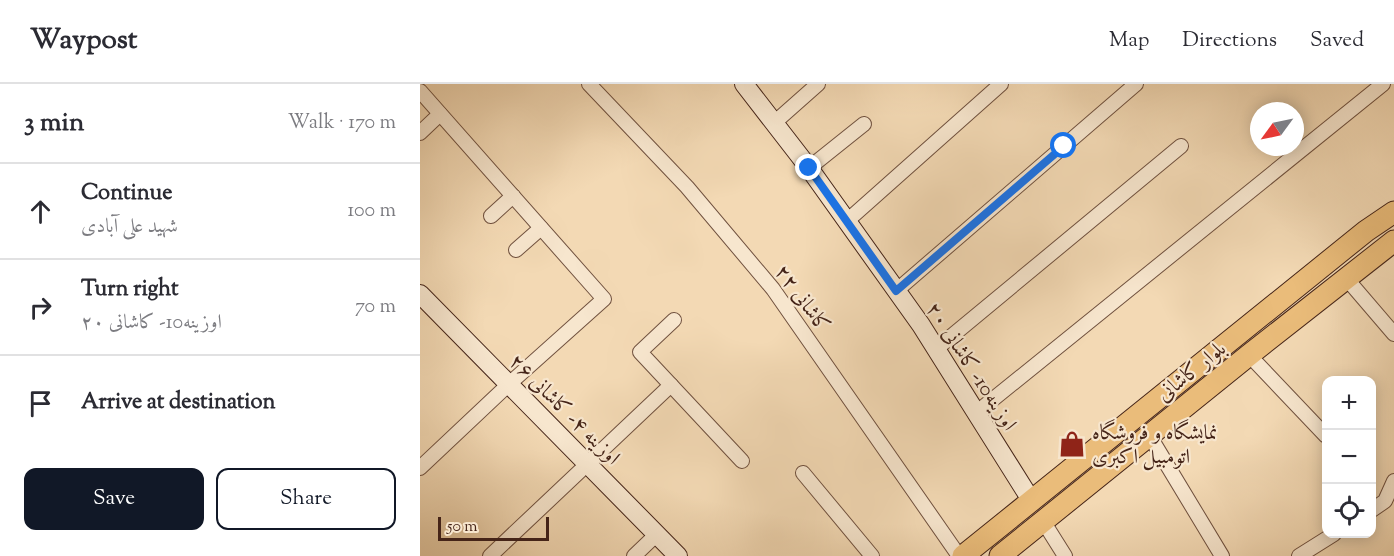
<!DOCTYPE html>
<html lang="en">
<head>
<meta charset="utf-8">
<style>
  :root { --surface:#fff; --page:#f2f2f3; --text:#2b2b33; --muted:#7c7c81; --line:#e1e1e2; --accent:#111827 }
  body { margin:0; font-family:"Sorts Mill Goudy",Amiri,serif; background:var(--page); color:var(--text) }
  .controls { position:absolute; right:18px; bottom:18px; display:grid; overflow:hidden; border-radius:12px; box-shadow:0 3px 15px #0003 }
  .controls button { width:54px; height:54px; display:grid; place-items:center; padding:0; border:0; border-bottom:2px solid var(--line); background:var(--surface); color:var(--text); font:30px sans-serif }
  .compass { position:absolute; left:830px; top:18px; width:54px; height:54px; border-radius:50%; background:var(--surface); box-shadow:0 3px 15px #0003; rotate:237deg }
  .scale { position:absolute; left:18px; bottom:15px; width:111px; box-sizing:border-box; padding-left:6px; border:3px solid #452418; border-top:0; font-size:16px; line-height:21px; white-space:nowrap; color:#452418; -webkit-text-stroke:4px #f7e6ce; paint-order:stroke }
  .stop { position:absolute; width:18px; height:18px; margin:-14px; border:4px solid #1a73e8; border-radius:50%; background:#fff }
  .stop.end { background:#1a73e8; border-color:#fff; box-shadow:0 2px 6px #0008 }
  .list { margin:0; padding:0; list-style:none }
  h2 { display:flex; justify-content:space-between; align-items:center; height:78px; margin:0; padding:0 24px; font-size:26px }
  h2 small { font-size:20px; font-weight:400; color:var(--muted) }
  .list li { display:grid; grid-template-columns:39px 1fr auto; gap:18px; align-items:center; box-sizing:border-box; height:96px; padding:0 24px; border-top:2px solid var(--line) }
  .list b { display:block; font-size:22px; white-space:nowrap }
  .list p { margin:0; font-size:20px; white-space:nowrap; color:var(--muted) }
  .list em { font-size:20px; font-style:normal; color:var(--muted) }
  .actions { display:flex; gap:12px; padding:18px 24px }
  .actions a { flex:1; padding:14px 0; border:2px solid var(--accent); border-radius:12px; text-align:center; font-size:21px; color:var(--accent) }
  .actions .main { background:var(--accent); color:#fff }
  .icon { flex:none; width:33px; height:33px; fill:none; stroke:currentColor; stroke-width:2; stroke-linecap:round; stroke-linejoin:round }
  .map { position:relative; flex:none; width:974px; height:472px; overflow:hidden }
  header { display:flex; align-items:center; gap:36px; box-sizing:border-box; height:84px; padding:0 30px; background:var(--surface); border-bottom:2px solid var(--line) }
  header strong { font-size:28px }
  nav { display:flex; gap:33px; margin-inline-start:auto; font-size:21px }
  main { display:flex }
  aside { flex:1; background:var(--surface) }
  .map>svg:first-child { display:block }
</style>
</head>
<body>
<header>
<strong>Waypost</strong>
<nav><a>Map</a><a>Directions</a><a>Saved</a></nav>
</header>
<main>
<aside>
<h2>3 min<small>Walk · 170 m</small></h2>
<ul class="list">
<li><svg class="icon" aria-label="ahead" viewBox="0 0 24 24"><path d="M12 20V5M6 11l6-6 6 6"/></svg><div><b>Continue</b><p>شهید علی آبادی</p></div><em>100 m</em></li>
<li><svg class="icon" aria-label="right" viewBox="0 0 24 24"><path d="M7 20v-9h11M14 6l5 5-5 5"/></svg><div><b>Turn right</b><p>اوزینه10- کاشانی ۲۰</p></div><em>70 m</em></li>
<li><svg class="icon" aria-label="arrive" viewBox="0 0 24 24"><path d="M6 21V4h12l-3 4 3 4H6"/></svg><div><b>Arrive at destination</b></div></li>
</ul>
<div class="actions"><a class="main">Save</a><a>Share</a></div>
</aside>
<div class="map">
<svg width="974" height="472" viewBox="0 0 974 472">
  <rect width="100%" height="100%" fill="#f3d9b4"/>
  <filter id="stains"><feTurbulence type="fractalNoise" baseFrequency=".00333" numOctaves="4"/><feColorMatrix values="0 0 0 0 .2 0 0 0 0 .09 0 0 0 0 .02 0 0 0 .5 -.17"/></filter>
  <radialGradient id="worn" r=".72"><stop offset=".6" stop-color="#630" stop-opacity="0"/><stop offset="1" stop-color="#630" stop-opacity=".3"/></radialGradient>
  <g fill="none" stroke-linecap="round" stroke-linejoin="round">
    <!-- street casing -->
    <g stroke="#70513f" stroke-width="16">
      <g id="street">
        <polyline points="169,0 267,103 353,205 539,472"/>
        <polyline points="0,7 184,215 89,300 0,384"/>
        <polyline points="354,39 398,0"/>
        <polyline points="0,49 20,30"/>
        <polyline points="389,84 444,40"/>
        <polyline points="71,132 93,112"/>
        <polyline points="427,137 581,0"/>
        <polyline points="96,166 121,144"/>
        <polyline points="926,194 974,250"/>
        <polyline points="476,207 716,0"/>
        <polyline points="254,236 220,268 322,377"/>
        <polyline points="516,265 761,62"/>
        <polyline points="829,271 906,352"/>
        <polyline points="556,329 963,0"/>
        <polyline points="729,351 802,472"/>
        <polyline points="383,389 452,472"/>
        <polyline points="952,426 965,417 974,397"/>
        <polyline points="623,437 645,472"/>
        <polyline points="70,472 251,301"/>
        <polyline points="214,472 237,450"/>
        <polyline points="879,472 914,450"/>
      </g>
    </g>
    <!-- secondary casing -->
    <g stroke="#452418" stroke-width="20">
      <g id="secondary">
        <polyline points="324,0 389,84 501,241 611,416"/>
        <polyline points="0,210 258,472"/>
      </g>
    </g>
    <!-- primary casing -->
    <g stroke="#452418" stroke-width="23">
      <g id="primary">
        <polyline points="543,472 946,147 974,128"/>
        <polyline points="580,472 829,271 974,157"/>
      </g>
    </g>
    <!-- street -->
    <use href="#street" stroke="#f7e6ce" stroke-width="14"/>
    <!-- secondary -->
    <use href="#secondary" stroke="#f7e6ce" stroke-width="18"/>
    <!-- primary -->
    <use href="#primary" stroke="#eabc7a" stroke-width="21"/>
  </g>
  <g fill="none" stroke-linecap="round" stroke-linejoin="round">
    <!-- route -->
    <polyline stroke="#1a73e8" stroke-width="8" points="389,84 476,207 644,62"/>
  </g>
  <!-- icons -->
  <defs>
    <g id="shop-bare" transform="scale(2.07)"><path d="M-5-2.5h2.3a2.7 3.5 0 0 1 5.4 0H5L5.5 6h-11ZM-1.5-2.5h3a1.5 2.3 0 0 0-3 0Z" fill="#8f2418" stroke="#f7e6ce" stroke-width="2.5" paint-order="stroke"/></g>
  </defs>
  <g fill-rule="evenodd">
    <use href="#shop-bare" x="652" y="360"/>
  </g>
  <g text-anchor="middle" stroke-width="4.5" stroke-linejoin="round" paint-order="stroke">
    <!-- street labels -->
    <g font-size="21" fill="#452418" stroke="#f7e6ce">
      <text transform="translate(383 214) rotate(54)" y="7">کاشانی ۲۲</text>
      <text transform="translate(552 282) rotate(57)" y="7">اوزینه10- کاشانی ۲۰</text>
      <text transform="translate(771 287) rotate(-39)" y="7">بلوار کاشانی</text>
      <text transform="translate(145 325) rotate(45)" y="7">اوزینه ۴- کاشانی ۲۶</text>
    </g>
    <!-- poi labels -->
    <g font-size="21" fill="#452418" stroke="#f7e6ce" text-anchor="start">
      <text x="672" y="355">نمایشگاه و فروشگاه<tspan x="672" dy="24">اتومبیل اکبری</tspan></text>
    </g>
  </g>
  <rect width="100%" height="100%" filter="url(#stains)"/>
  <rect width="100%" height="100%" fill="url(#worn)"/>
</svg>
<div class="controls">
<button>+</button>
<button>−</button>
<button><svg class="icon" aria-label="locate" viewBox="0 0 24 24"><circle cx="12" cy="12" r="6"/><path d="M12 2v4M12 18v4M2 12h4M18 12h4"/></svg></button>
</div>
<svg class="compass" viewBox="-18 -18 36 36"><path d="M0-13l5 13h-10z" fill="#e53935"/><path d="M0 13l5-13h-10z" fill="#7c7c81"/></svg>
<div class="scale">50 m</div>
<div class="stop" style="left:644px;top:62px"></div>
<div class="stop end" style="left:389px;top:84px"></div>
</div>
</main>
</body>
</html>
